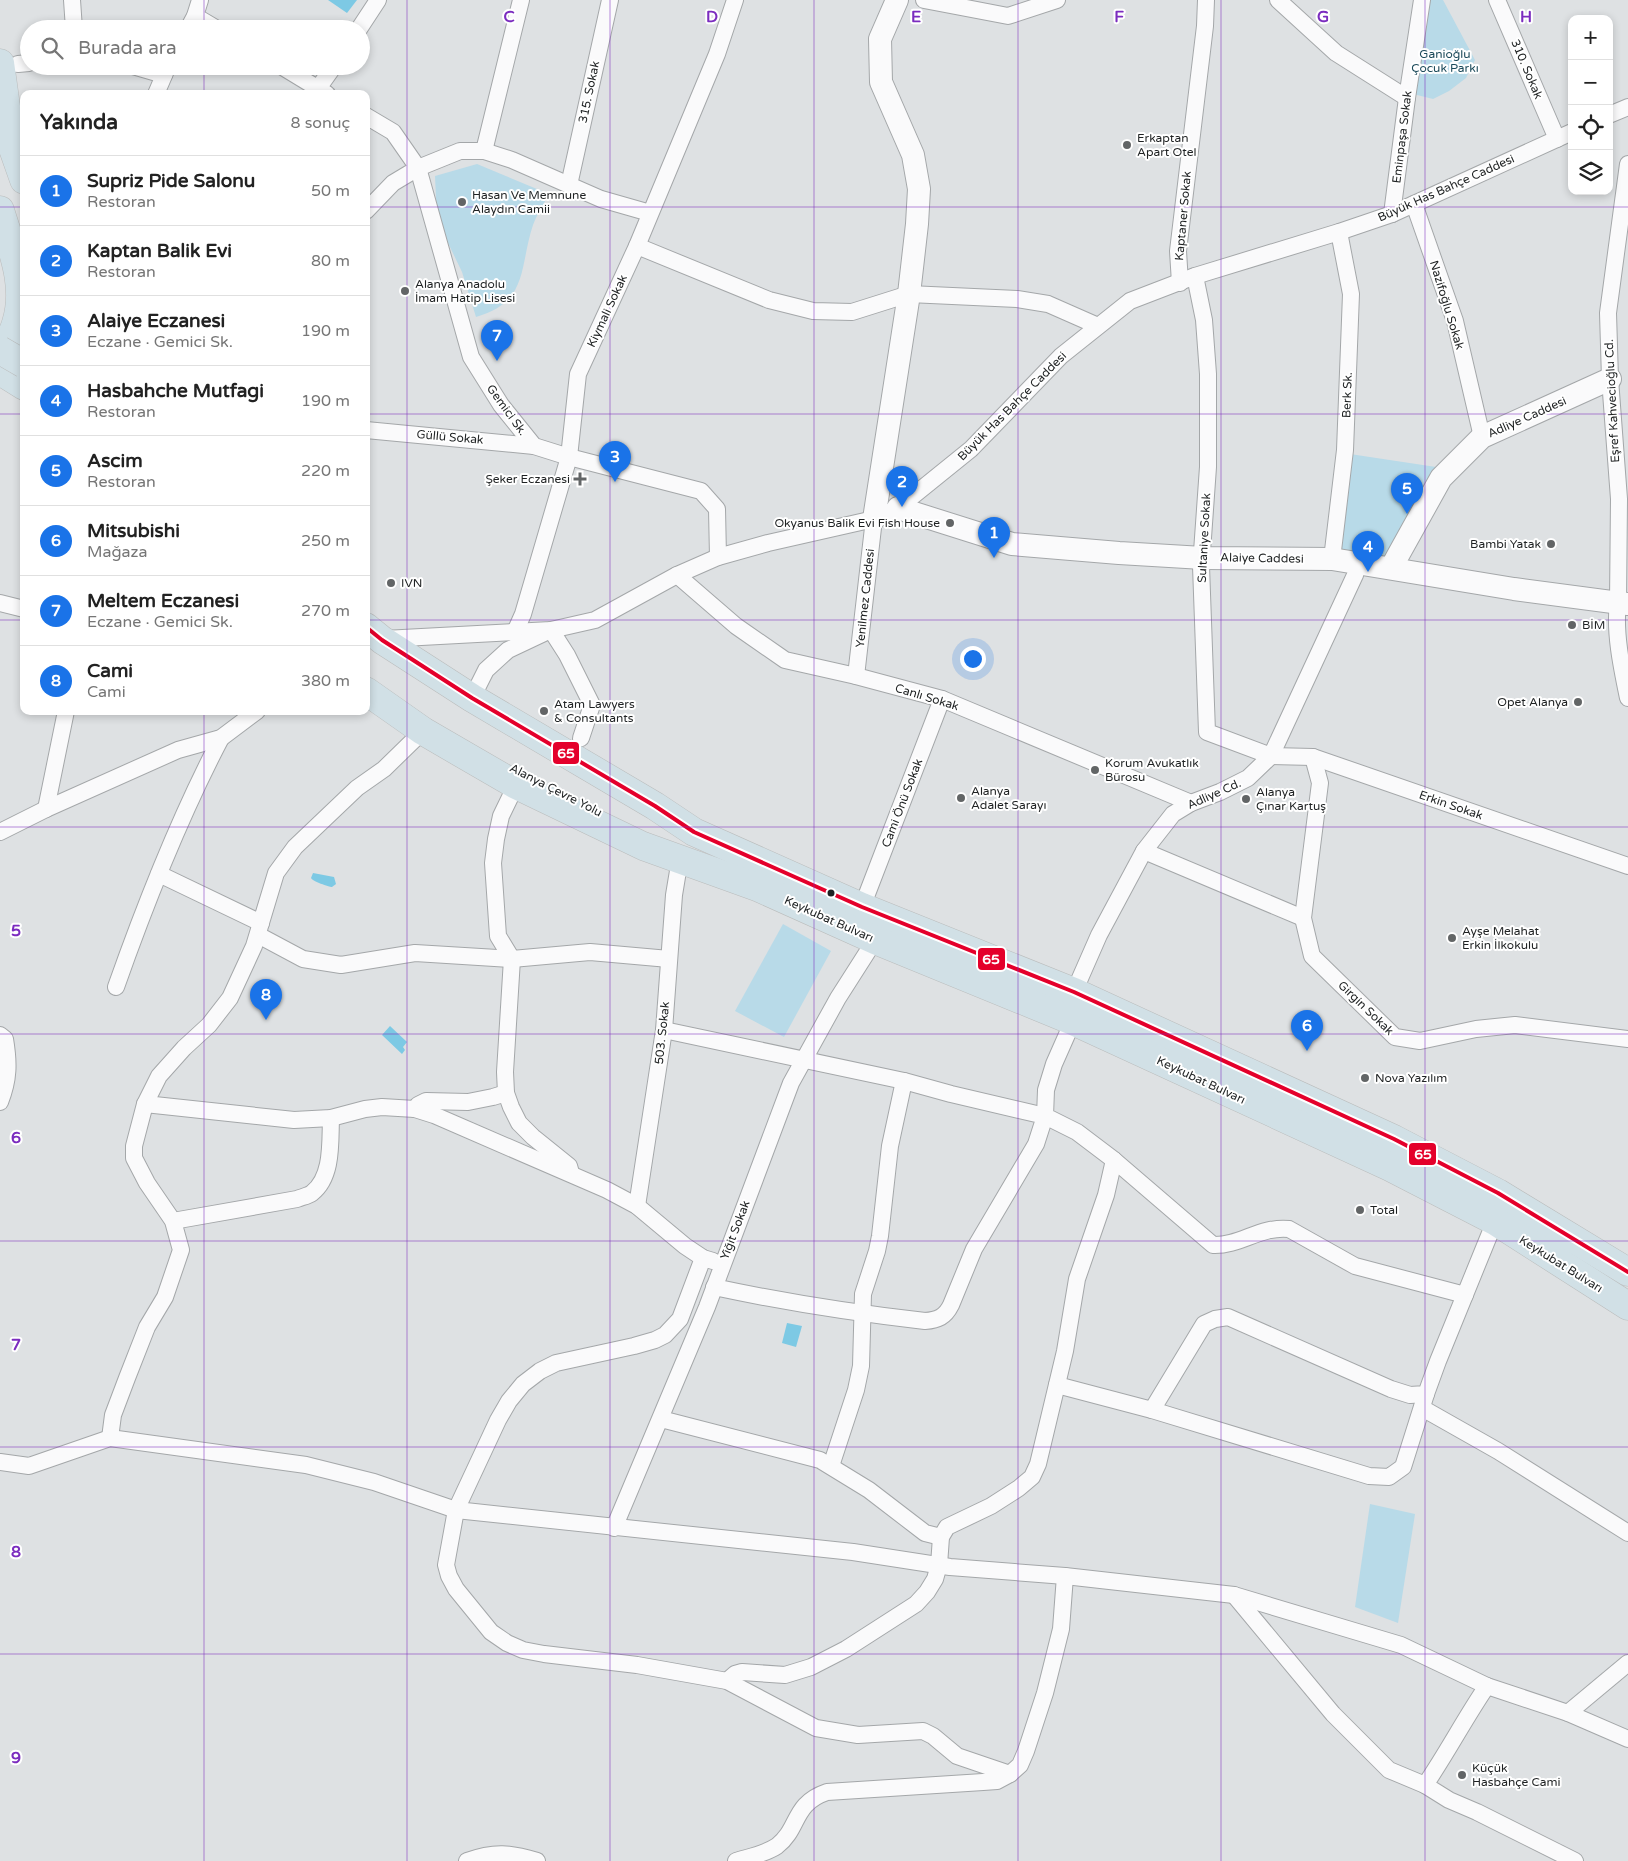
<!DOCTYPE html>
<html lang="tr">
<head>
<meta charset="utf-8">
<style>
  :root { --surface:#fff; --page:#f6f6f6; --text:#222; --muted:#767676; --line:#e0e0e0; --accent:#1a73e8 }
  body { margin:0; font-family:"Varela Round",sans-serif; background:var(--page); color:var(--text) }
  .controls { position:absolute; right:15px; top:15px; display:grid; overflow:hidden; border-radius:10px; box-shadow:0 2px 8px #0003 }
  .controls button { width:45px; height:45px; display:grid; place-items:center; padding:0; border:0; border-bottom:1px solid var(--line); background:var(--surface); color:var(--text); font:25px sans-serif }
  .you { position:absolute; left:972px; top:658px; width:18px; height:18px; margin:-12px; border:4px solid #fff; border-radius:50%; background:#1a73e8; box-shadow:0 0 0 8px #1a73e833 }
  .badge { display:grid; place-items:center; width:32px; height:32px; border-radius:50%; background:var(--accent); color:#fff; font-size:16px; font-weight:700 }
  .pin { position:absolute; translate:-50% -41px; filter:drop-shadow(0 1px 2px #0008) }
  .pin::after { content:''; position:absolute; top:26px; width:18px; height:15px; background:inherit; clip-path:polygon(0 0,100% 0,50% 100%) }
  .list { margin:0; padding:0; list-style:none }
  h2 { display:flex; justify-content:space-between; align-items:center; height:65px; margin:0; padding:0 20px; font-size:21px }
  h2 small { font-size:16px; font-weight:400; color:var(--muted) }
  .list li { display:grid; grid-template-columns:32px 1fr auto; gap:15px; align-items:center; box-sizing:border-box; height:70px; padding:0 20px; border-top:1px solid var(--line) }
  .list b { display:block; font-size:19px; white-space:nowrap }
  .list p { margin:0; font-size:16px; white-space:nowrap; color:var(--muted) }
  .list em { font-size:16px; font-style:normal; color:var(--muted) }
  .icon { flex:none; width:28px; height:28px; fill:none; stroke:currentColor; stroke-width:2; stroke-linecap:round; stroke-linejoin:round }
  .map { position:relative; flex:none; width:1628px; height:1861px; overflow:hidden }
  .search { position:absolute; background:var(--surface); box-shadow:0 2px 8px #0003; left:20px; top:20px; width:350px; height:55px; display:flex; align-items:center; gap:12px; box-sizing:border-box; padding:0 18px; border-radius:28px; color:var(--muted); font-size:19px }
  .panel { position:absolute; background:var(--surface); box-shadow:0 2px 8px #0003; left:20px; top:90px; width:350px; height:625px; border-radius:10px }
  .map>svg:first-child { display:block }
</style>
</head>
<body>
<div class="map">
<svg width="1628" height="1861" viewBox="0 0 1628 1861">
  <rect width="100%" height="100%" fill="#dee1e3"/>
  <!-- park -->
  <g fill="#b8dae8">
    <polygon points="1427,0 1443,0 1475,60 1466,78 1449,91 1433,99 1413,94"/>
    <path d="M477 164 549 194C544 204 537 214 533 225 519 267 529 302 476 317L462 272 437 220 435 176Z"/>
    <polygon points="1350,454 1436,467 1388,563 1337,554"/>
    <polygon points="783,924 831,951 784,1037 735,1011"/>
    <polygon points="1370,1504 1415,1514 1398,1623 1355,1607"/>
  </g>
  <!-- water -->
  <g fill="#7dc9e4">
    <polygon points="328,0 357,0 347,13"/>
    <path d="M313 873 334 877 336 884 332 887C329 887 312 881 311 878Z"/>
    <polygon points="390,1026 407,1042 403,1047 405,1050 402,1054 382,1035"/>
    <polygon points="787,1323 802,1326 796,1347 782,1343"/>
  </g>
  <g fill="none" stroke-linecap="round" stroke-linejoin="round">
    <!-- street casing -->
    <g stroke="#a4a7a9" stroke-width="18">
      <g id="street">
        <polyline points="72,0 74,29"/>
        <polyline points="924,0 1008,16 1057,0"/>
        <polyline points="1278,0 1336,53 1407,98"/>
        <polyline points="1497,0 1557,139"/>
        <polyline points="195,16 217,29"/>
        <polyline points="188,29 195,16 200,0"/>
        <polyline points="359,29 378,0"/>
        <polyline points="18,64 29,63"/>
        <polyline points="133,66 164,75"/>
        <polyline points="281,66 327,94"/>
        <polyline points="156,94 168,66"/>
        <polyline points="314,94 334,66"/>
        <polyline points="1609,115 1628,107"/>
        <polyline points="366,116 393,132 418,168 471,357 501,405 534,446 569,457 701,491 717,509 718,557"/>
        <polyline points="484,151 521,0"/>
        <path d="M1628 164 1608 313 1610 379 1619 499 1618 603C1614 632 1622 669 1628 698"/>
        <polyline points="569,185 610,0"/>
        <polyline points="1414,204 1455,321 1482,437"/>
        <polyline points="366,211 393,183 418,168 460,151 484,151 512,160 601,199 650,213"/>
        <polyline points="1392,214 1407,98 1422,0"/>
        <polyline points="637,246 769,300 813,311 852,312 909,294 1017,299 1048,304 1098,326"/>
        <polyline points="1195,276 1204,320 1208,374 1208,467 1201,566 1207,732 1271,756 1313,757 1628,866"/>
        <polyline points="1180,283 1178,251 1205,26 1206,0"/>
        <polyline points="366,430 534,446"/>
        <polyline points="1332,559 1345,450 1351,294 1339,232"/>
        <polyline points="677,575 736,626 785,660 856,676 942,699 1191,803"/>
        <polyline points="0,603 24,609"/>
        <polyline points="551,630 567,655 592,705 581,738"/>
        <polyline points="515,632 523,614 569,457 578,374 637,246 717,54 735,0"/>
        <polyline points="384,639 551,630 595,620 677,575 718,557 768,543 874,519 898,508 971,449 1061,356 1130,301 1195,276 1339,232 1392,214 1572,132"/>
        <polyline points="856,676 874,519"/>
        <polyline points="472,698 486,670 508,650 544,633"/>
        <polyline points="1313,757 1320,783 1303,918 1312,956 1395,1037 1420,1041 1476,1029 1515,1025 1628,1039"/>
        <polyline points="516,785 501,816 496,839 493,863 498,936 512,959 505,1072 506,1093 511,1107 519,1123 533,1137 569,1166 571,1173"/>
        <polyline points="46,809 66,711"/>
        <polyline points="0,832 46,809 178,750 221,738 257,711"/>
        <polyline points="1144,851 1303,918"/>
        <polyline points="159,874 261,923"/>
        <polyline points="862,907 942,699"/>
        <polyline points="258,935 303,959 341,965 415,953 512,959 590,952 669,959"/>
        <path d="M116 987C146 902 179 818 221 738"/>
        <polyline points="1074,992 1099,935 1144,851 1173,814 1191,803 1220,792 1248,778 1271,756 1355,575 1358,563"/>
        <path d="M1073 1021 1054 1064 1046 1090 1045 1116 1077 1132 1114 1160 1213 1245C1240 1246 1260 1226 1289 1229L1355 1266 1465 1295"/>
        <path d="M664 1030 904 1081 951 1094 1045 1116 1036 1144 974 1249 951 1305C945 1317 938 1320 925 1321 854 1313 784 1302 714 1287"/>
        <path d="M0 1035 5 1039C9 1063 9 1079 0 1102"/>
        <polyline points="145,1104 294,1120 331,1118 365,1109 382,1107 415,1109 434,1115 607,1190 637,1206 685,1246 703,1258 713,1261"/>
        <polyline points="415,1109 418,1105 426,1101 468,1102 493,1097 506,1093"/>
        <polyline points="637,1206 664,1030 674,895 680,859"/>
        <path d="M173 1221 297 1199C302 1197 308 1196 312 1193 333 1177 330 1142 331 1118"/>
        <polyline points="703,1258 680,1319 665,1335 655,1340 634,1346 556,1363 540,1371 523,1384 509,1401 498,1420 456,1510 446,1565 449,1576 456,1589 491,1632 507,1643 523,1650 544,1654 637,1665 727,1681 816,1728 858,1735 923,1731 933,1736 957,1756 1010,1774"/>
        <polyline points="1057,1385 1152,1410 1369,1476 1389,1477 1403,1467 1426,1394"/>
        <polyline points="1422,1408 1498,1451 1628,1533"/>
        <polyline points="1152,1410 1204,1324 1215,1319 1228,1317 1391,1389 1410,1395 1426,1394 1438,1361 1495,1221"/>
        <polyline points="661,1419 820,1460 869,1490 925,1533 941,1537"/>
        <polyline points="110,1438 113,1415 127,1378 147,1327 165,1297 181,1250 173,1221 147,1183 134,1158 134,1146 145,1104 159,1076 184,1048 209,1025 230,998 254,946 276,873 295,847 357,788 384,769 423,731"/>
        <polyline points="0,1462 29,1466 110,1438 306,1465 374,1482 456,1510 853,1552 950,1567 1065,1576 1234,1595 1401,1645 1487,1686 1568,1713 1628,1739"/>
        <polyline points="831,1466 856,1390 861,1366 863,1294 877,1251 880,1236 890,1146 904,1081"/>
        <polyline points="614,1528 707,1307 791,1083 838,998 875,940"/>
        <polyline points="1234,1595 1333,1714 1389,1770 1425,1785"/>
        <polyline points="727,1681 735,1674 742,1672 785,1675 811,1667 846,1649 916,1604 927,1592 935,1579 939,1565 941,1537 947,1527 991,1506 1019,1488 1032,1477 1038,1464 1065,1351 1077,1279 1106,1195 1114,1160"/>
        <path d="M1487 1686C1465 1718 1447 1753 1425 1785L1449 1800 1477 1812 1575 1861"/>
        <polyline points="1568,1713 1628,1663"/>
        <path d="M467 1861C495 1851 510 1853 537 1861"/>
        <path d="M736 1861C749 1857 765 1854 777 1846 800 1828 792 1804 827 1792L983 1782 997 1781 1010 1774 1020 1765 1026 1751 1045 1693 1061 1629 1065 1576"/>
      </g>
    </g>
    <!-- secondary casing -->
    <g stroke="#a4a7a9" stroke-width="24">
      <g id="secondary">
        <polyline points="898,508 1012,544 1119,553 1203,558 1332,559 1514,589 1628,604"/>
        <polyline points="874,519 909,294 917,224 919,189 913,155 881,82 880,39 897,0"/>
        <polyline points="1391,568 1441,478 1482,437 1610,379"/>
      </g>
    </g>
    <!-- highway casing -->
    <g stroke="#babcbc" stroke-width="29">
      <g id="highway">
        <polyline points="0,63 11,143 24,180"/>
        <path d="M0 210C11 247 28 285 16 323 13 335 6 344 0 354"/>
        <polyline points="0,371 24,386"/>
        <polyline points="366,627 382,640 472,698 655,806 694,832 862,907 1074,992 1394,1139 1498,1193 1628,1272"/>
        <polyline points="366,691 423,731 516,785 643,846 757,887 875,940 1073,1021 1390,1167 1495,1221 1628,1306"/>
      </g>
    </g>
    <!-- street -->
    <use href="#street" stroke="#fafafb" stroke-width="16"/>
    <!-- secondary -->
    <use href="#secondary" stroke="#fafafb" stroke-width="22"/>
    <!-- highway -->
    <use href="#highway" stroke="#d1e0e6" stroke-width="28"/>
    <!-- highway-bridge casing -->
    <g stroke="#babcbc" stroke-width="29" stroke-linecap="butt">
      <polyline id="highway-bridge" points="0,350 24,364"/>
    </g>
    <!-- highway-bridge -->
    <use href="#highway-bridge" stroke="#d1e0e6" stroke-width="28"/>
    <!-- bus-1 casing -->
    <g stroke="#fff" stroke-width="8">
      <polyline id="bus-1" points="366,627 382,640 472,698 655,806 694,832 862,907 1074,992 1394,1139 1498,1193 1628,1272"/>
    </g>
    <!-- bus-1 -->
    <use href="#bus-1" stroke="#e4002b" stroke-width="4"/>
  </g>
  <!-- grid -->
  <path fill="none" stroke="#7b2cbf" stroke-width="1" stroke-opacity="0.55" d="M204 0V29M407 0V1861M610 0V1861M814 0V1861M1018 0V1861M1221 0V1861M1425 0V1861M204 66V94M0 207H24M366 207H1628M0 414H24M366 414H1628M0 620H24M366 620H1628M204 711V1861M0 827H1628M0 1034H1628M0 1241H1628M0 1447H1628M0 1654H1628"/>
  <!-- markers -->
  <g fill="#626566" stroke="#fff" stroke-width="2">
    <circle cx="1127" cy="145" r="5"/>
    <circle cx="462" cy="202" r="5"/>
    <circle cx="405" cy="291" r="5"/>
    <path d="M577.5 471.5h5v5h5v5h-5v5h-5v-5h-5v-5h5z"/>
    <circle cx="950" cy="523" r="5"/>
    <circle cx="1551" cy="544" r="5"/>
    <circle cx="391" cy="583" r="5"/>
    <circle cx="1572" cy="625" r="5"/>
    <circle cx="1578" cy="702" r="5"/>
    <circle cx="544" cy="711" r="5"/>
    <circle cx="1095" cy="770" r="5"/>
    <circle cx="961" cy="798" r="5"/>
    <circle cx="1246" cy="799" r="5"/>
    <circle cx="1452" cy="938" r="5"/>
    <circle cx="1365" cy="1078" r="5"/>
    <circle cx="1360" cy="1210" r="5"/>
    <circle cx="1462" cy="1775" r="5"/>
  </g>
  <circle fill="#1f2223" stroke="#fff" stroke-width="2" cx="831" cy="893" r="4.5"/>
  <g text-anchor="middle" stroke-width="4" stroke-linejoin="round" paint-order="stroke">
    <!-- park labels -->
    <g font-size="12" fill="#1c4a5a" stroke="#fff">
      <text x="1445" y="58">Ganioğlu<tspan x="1445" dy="14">Çocuk Parkı</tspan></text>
    </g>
    <!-- street labels -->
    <g font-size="12" fill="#1f2223" stroke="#fff">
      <text transform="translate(1527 69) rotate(67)" y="4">310. Sokak</text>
      <text transform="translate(589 92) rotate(-78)" y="4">315. Sokak</text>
      <text transform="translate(1402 137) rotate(-83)" y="4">Eminpaşa Sokak</text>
      <text transform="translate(1446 188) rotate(-24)" y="4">Büyük Has Bahçe Caddesi</text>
      <text transform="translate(1183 216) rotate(-85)" y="4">Kaptaner Sokak</text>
      <text transform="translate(1447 305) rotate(73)" y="4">Nazifoğlu Sokak</text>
      <text transform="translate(607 311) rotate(-65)" y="4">Kiymali Sokak</text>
      <text transform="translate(1347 395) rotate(-88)" y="4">Berk Sk.</text>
      <text transform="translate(1612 401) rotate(-93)" y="4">Eşref Kahvecioğlu Cd.</text>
      <text transform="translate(1012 406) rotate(-45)" y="4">Büyük Has Bahçe Caddesi</text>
      <text transform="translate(507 410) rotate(54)" y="4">Gemici Sk.</text>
      <text transform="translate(1527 417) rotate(-24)" y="4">Adliye Caddesi</text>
      <text transform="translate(450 437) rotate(5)" y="4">Güllü Sokak</text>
      <text transform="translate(1204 538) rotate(-87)" y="4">Sultaniye Sokak</text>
      <text transform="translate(1262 558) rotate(1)" y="4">Alaiye Caddesi</text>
      <text transform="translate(865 598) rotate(-84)" y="4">Yenilmez Caddesi</text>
      <text transform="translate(927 697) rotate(17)" y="4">Canlı Sokak</text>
      <text transform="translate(556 790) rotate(27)" y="4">Alanya Çevre Yolu</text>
      <text transform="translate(1214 794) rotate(-24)" y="4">Adliye Cd.</text>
      <text transform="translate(902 803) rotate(-69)" y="4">Cami Önü Sokak</text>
      <text transform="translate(1451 805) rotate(19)" y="4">Erkin Sokak</text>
      <text transform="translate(829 919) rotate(24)" y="4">Keykubat Bulvarı</text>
      <text transform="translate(1366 1008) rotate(44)" y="4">Girgin Sokak</text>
      <text transform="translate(662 1033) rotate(-84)" y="4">503. Sokak</text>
      <text transform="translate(1201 1080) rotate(25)" y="4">Keykubat Bulvarı</text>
      <text transform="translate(735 1230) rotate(-69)" y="4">Yiğit Sokak</text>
      <text transform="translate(1561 1264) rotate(32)" y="4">Keykubat Bulvarı</text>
    </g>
    <!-- poi labels -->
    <g font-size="12" fill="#1f2223" stroke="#fff" text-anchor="start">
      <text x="1137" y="142">Erkaptan<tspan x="1137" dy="14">Apart Otel</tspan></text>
      <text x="472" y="199">Hasan Ve Memnune<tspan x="472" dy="14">Alaydın Camii</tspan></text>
      <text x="415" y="288">Alanya Anadolu<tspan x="415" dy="14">İmam Hatip Lisesi</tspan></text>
      <text x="570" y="483" text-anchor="end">Şeker Eczanesi</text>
      <text x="940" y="527" text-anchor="end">Okyanus Balik Evi Fish House</text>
      <text x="1541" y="548" text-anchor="end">Bambi Yatak</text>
      <text x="401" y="587">IVN</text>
      <text x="1582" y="629">BİM</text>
      <text x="1568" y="706" text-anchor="end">Opet Alanya</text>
      <text x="554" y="708">Atam Lawyers<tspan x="554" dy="14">&amp; Consultants</tspan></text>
      <text x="1105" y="767">Korum Avukatlık<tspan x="1105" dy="14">Bürosu</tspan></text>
      <text x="971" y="795">Alanya<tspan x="971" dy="14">Adalet Sarayı</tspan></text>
      <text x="1256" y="796">Alanya<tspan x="1256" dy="14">Çınar Kartuş</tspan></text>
      <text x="1462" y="935">Ayşe Melahat<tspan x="1462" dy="14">Erkin İlkokulu</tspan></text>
      <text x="1375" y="1082">Nova Yazılım</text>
      <text x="1370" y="1214">Total</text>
      <text x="1472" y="1772">Küçük<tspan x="1472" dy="14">Hasbahçe Cami</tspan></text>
    </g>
  </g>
  <g font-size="16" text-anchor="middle" font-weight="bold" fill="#7b2cbf" stroke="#fff" stroke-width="4" stroke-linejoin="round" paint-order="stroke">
    <text x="509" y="22">C</text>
    <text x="712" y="22">D</text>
    <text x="916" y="22">E</text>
    <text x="1119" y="22">F</text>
    <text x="1323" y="22">G</text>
    <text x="1526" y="22">H</text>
    <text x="16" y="936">5</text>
    <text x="16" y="1143">6</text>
    <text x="16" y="1350">7</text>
    <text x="16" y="1557">8</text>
    <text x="16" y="1763">9</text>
  </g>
  <g stroke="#fff" stroke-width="2">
    <rect x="552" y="741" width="28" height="24" rx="5" fill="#e4002b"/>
    <rect x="977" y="947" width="29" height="24" rx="5" fill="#e4002b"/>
    <rect x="1408" y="1142" width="29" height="24" rx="5" fill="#e4002b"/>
  </g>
  <g font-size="14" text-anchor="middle" font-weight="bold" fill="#fff">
    <text x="566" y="758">65</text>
    <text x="991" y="964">65</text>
    <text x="1423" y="1159">65</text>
  </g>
</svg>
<div class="controls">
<button>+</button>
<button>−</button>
<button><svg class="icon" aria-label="locate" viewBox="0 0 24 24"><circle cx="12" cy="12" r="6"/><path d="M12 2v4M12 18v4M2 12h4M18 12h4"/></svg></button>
<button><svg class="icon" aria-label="layers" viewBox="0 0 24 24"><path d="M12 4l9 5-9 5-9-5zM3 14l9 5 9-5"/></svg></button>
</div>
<div class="you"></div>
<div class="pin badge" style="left:994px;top:558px">1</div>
<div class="pin badge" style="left:902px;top:507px">2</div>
<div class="pin badge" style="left:615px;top:482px">3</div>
<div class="pin badge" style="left:1368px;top:572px">4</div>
<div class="pin badge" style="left:1407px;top:514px">5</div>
<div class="pin badge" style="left:1307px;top:1051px">6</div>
<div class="pin badge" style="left:497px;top:361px">7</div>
<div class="pin badge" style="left:266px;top:1020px">8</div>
<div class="search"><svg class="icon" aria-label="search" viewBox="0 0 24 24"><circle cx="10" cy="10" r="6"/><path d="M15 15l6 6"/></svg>Burada ara</div>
<section class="panel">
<h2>Yakında<small>8 sonuç</small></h2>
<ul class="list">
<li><span class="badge">1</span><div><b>Supriz Pide Salonu</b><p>Restoran</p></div><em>50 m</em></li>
<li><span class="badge">2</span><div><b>Kaptan Balik Evi</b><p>Restoran</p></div><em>80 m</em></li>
<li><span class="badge">3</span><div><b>Alaiye Eczanesi</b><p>Eczane · Gemici Sk.</p></div><em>190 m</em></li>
<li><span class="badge">4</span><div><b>Hasbahche Mutfagi</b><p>Restoran</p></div><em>190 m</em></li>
<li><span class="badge">5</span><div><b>Ascim</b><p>Restoran</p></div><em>220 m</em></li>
<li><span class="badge">6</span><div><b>Mitsubishi</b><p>Mağaza</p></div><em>250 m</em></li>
<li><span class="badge">7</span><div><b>Meltem Eczanesi</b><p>Eczane · Gemici Sk.</p></div><em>270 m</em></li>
<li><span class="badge">8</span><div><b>Cami</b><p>Cami</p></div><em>380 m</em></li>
</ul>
</section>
</div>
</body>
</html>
